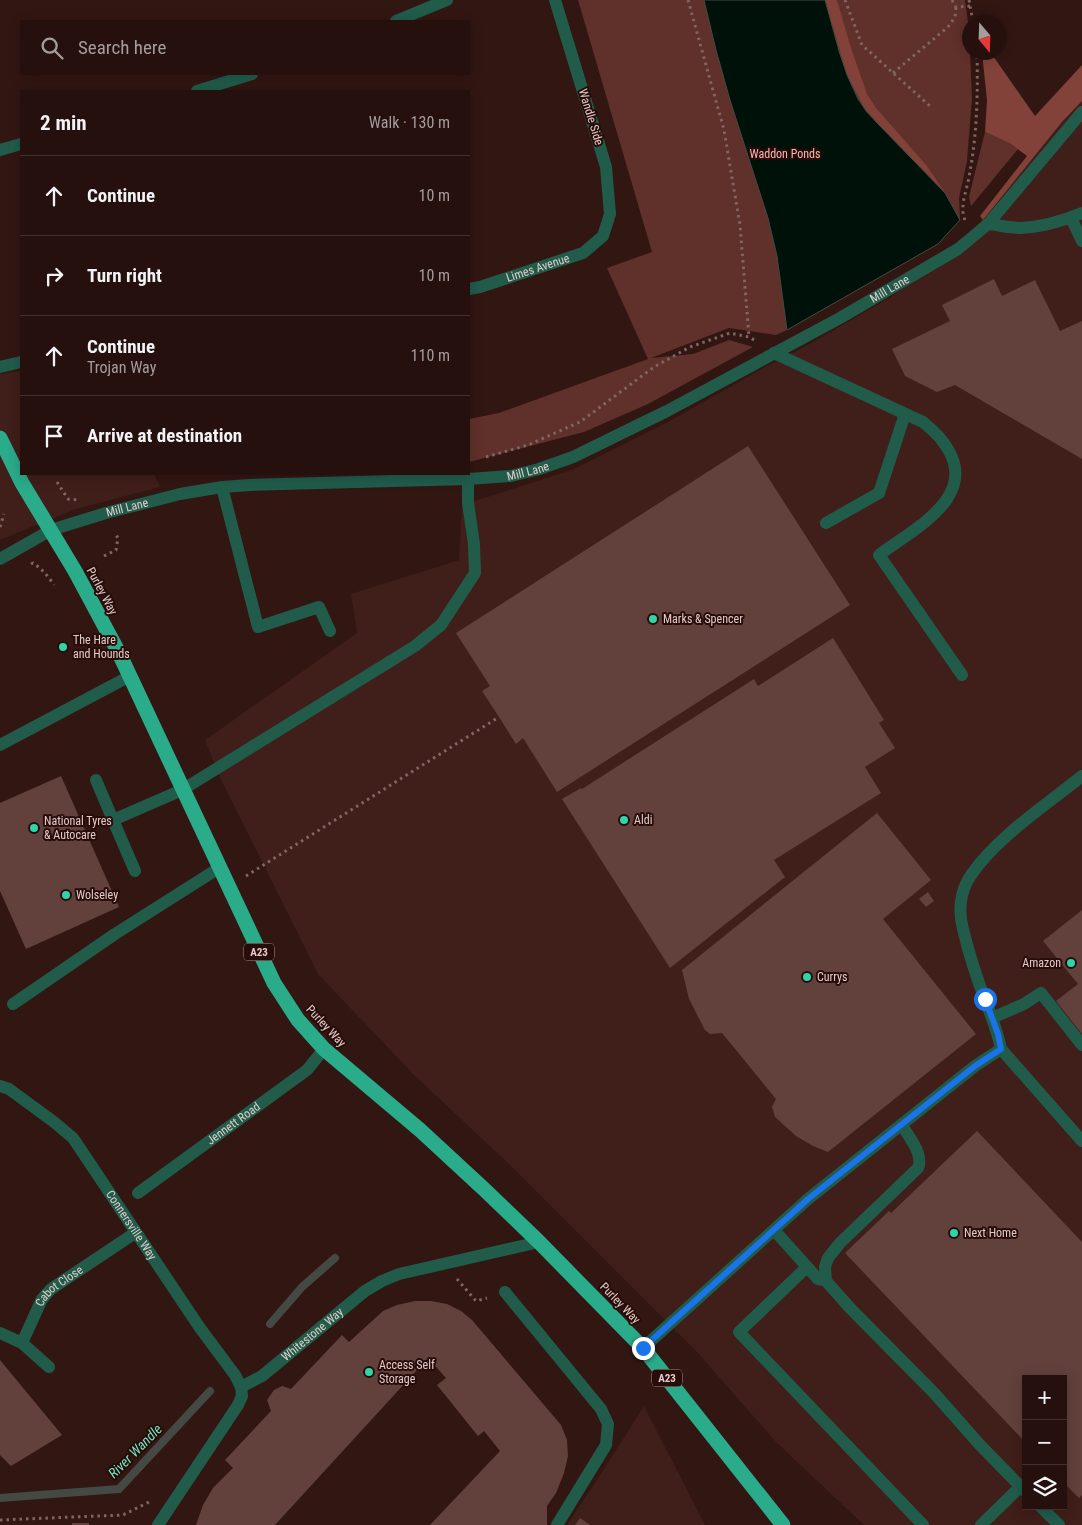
<!DOCTYPE html>
<html lang="en">
<head>
<meta charset="utf-8">
<style>
  :root { --surface:#26100e; --page:#321e1c; --text:#f1f3f6; --muted:#a49d9e; --line:#42302e }
  body { margin:0; font-family:"Roboto Condensed",sans-serif; background:var(--page); color:var(--text) }
  .controls { position:absolute; right:15px; bottom:15px; display:grid; overflow:hidden; border-radius:0px; box-shadow:0 2px 12px #0003 }
  .controls button { width:45px; height:45px; display:grid; place-items:center; padding:0; border:0; border-bottom:1px solid var(--line); background:var(--surface); color:var(--text); font:25px sans-serif }
  .compass { position:absolute; left:962px; top:15px; width:45px; height:45px; border-radius:50%; background:var(--surface); box-shadow:0 2px 12px #0003; rotate:161deg }
  .stop { position:absolute; width:15px; height:15px; margin:-11px; border:4px solid #1a73e8; border-radius:50%; background:#fff }
  .stop.end { background:#1a73e8; border-color:#fff; box-shadow:0 1px 5px #0008 }
  .list { margin:0; padding:0; list-style:none }
  h2 { display:flex; justify-content:space-between; align-items:center; height:65px; margin:0; padding:0 20px; font-size:21px }
  h2 small { font-size:16px; font-weight:400; color:var(--muted) }
  .list li { display:grid; grid-template-columns:32px 1fr auto; gap:15px; align-items:center; box-sizing:border-box; height:80px; padding:0 20px; border-top:1px solid var(--line) }
  .list b { display:block; font-size:19px; white-space:nowrap }
  .list p { margin:0; font-size:16px; white-space:nowrap; color:var(--muted) }
  .list em { font-size:16px; font-style:normal; color:var(--muted) }
  .icon { flex:none; width:28px; height:28px; fill:none; stroke:currentColor; stroke-width:2; stroke-linecap:round; stroke-linejoin:round }
  .map { position:relative; flex:none; width:1082px; height:1525px; overflow:hidden }
  .search { position:absolute; background:var(--surface); box-shadow:0 2px 12px #0003; left:20px; top:20px; width:450px; height:55px; display:flex; align-items:center; gap:12px; box-sizing:border-box; padding:0 18px; border-radius:0px; color:var(--muted); font-size:19px }
  .panel { position:absolute; background:var(--surface); box-shadow:0 2px 12px #0003; left:20px; top:90px; width:450px; height:385px; border-radius:0px }
  .map>svg:first-child { display:block }
</style>
</head>
<body>
<div class="map">
<svg width="1082" height="1525" viewBox="0 0 1082 1525">
  <rect width="100%" height="100%" fill="#321612"/>
  <!-- built -->
  <g fill="#401e19" fill-rule="evenodd">
    <path d="M1082 101V1525H864L776 1442 697 1352 510 1165 413 1074 318 974 220 777 205 740 357 633 351 594 459 560 462 505 572 470 668 422 767 366 808 345 889 298 958 249 1062 122ZM1026 1379H1063V1506H1026Z"/>
    <polygon points="21,371 21,474 154,474 160,487 76,509 0,540 0,374"/>
    <polygon points="644,1406 705,1525 567,1525 599,1477"/>
  </g>
  <!-- green -->
  <g fill="#60302a">
    <polygon points="578,0 965,0 969,29 972,98 967,161 959,198 960,220 938,244 787,330 776,335 729,328 651,358 693,354 729,340 753,347 648,404 584,432 469,462 469,419 499,413 648,359 607,268 652,252"/>
    <polygon points="985,132 1011,144 1018,149 971,206 969,197"/>
  </g>
  <!-- forest -->
  <g fill="#824139">
    <polygon points="825,0 837,0 851,48 867,94 876,108 927,166 945,193 866,111 847,75"/>
    <polygon points="982,53 991,53 1035,116 1082,65 1082,101 1062,122 983,220 980,216 1027,156 1011,144 985,132 987,100"/>
  </g>
  <!-- water -->
  <polygon fill="#00110a" stroke="#444943" points="704,0 825,0 839,51 847,75 858,99 866,111 878,124 945,193 960,220 938,244 787,330 777,256 768,218 730,100 716,50"/>
  <g fill="none" stroke-linecap="round" stroke-linejoin="round">
    <!-- stream -->
    <g stroke="#444943" stroke-width="8">
      <polyline points="270,1324 302,1287 335,1258"/>
      <polyline points="0,1498 119,1489 210,1391"/>
    </g>
  </g>
  <!-- building -->
  <g fill="#62413c">
    <polygon points="994,279 1002,296 1035,280 1060,331 1082,321 1082,459 955,385 937,392 905,376 892,349 950,321 942,305"/>
    <polygon points="748,446 850,605 557,792 523,738 516,744 499,717 482,691 490,686 456,633"/>
    <polygon points="833,638 884,720 879,723 895,748 865,767 881,793 774,860 785,877 670,968 562,799 581,788 582,789 754,679 758,686"/>
    <polygon points="61,776 119,907 26,949 0,891 0,803"/>
    <polygon points="877,813 931,880 883,919 976,1034 828,1152 813,1146 796,1136 775,1117 772,1107 776,1099 722,1033 710,1034 705,1030 689,999 682,970"/>
    <polygon points="928,892 934,901 926,907 919,899"/>
    <polygon points="1082,910 1082,1034 1056,1001 1078,984 1043,941"/>
    <polygon points="977,1131 1082,1242 1082,1495 1079,1498 1063,1482 1063,1379 1026,1379 1026,1443 845,1253 889,1211 891,1213"/>
    <polygon points="415,1301 431,1301 447,1304 461,1311 472,1320 561,1425 567,1440 568,1456 564,1473 556,1493 547,1506 547,1525 430,1525 500,1451 484,1431 478,1436 437,1385 446,1378 428,1358 275,1525 196,1525 203,1505 213,1488 233,1468 225,1460 271,1411 267,1400 274,1390 282,1386 291,1389 342,1335 349,1342 383,1311 397,1305"/>
    <polygon points="0,1360 62,1435 11,1466 0,1455"/>
    <polygon points="580,1518 590,1525 575,1525"/>
    <rect x="72" y="1523" width="17" height="2"/>
  </g>
  <g fill="none" stroke-linecap="round" stroke-linejoin="round">
    <!-- path -->
    <g stroke="#7f6663" stroke-width="3" stroke-dasharray="2.5 4" stroke-linecap="butt">
      <polyline points="688,0 724,130 740,225 749,337"/>
      <polyline points="845,0 862,45 931,107"/>
      <polyline points="952,0 956,7 970,6"/>
      <polyline points="969,0 973,22"/>
      <polyline points="893,73 948,27 955,17 956,7"/>
      <path d="M965 220C960 208 965 195 968 182 977 138 978 97 977 52"/>
      <polyline points="486,457 528,445 580,422 654,367 690,347 730,333 749,337 756,341"/>
      <polyline points="57,482 68,499 79,500"/>
      <polyline points="0,527 4,514"/>
      <polyline points="104,556 116,550 118,538 116,535"/>
      <path d="M31 564 33 563C42 569 48 576 54 585"/>
      <polyline points="246,876 499,717"/>
      <polyline points="457,1279 476,1301 487,1298"/>
      <polyline points="0,1520 123,1515 149,1502"/>
    </g>
    <!-- minor -->
    <g stroke="#215c4b" stroke-width="12">
      <polyline points="396,21 447,0"/>
      <polyline points="197,91 252,74"/>
      <polyline points="0,150 21,144"/>
      <polyline points="1071,218 1082,241"/>
      <polyline points="988,224 1082,112"/>
      <path id="s1" d="M469 289 480 287 583 253 603 236 610 214 606 167 555 0"/>
      <path d="M774 353 923 422C929 427 935 432 940 438 986 493 918 526 879 555L962 675"/>
      <polyline points="0,367 21,362"/>
      <polyline points="222,487 258,627 319,607 330,631"/>
      <polyline points="826,523 879,493 905,414"/>
      <path id="s2" d="M0 559 51 530 106 513 180 494 222 487 249 485 468 479 511 476 539 469 573 457 667 411 840 318 958 249 988 224C998 225 1010 228 1020 228 1040 227 1063 221 1082 213"/>
      <polyline points="0,745 130,676"/>
      <polyline points="96,780 113,820"/>
      <polyline points="135,871 113,820 182,790 415,646 441,625 475,573 474,544 468,503 468,479"/>
      <polyline points="13,1004 115,934 219,868"/>
      <polyline points="992,1018 1024,1004 1041,993 1082,1045"/>
      <polyline points="1001,1049 1082,1141"/>
      <path id="s3" d="M0 1086 9 1089 54 1122 73 1138 200 1328 235 1375 241 1387 242 1396 238 1405 158 1525"/>
      <path id="s4" d="M138 1193 307 1070 324 1049"/>
      <polyline points="774,1230 818,1279 826,1281 850,1308 935,1394 980,1445 1026,1492"/>
      <polyline points="807,1267 739,1332 923,1525"/>
      <path d="M826 1281 825 1267 828 1258 840 1243 918 1168C924 1154 909 1138 902 1125"/>
      <polyline points="505,1292 601,1409 608,1424 606,1445 557,1525"/>
      <path id="s5" d="M0 1333 22 1343 42 1299 51 1289 135 1233"/>
      <polyline points="22,1343 49,1367"/>
      <path d="M643 1348 808 1199 975 1066 1001 1049C998 1033 992 1018 986 1002 977 979 969 954 963 929 958 911 960 891 971 875 997 837 1046 805 1082 776"/>
      <path id="s6" d="M241 1387 262 1376 365 1291 382 1281 399 1274 539 1242"/>
      <polyline points="1040,1506 1059,1525"/>
      <polyline points="981,1525 1020,1487"/>
    </g>
    <!-- highway -->
    <polyline stroke="#2aab89" stroke-width="15" points="0,438 22,483 75,571 119,653 274,983 298,1020 324,1049 420,1130 486,1191 539,1242 643,1348 783,1525"/>
  </g>
  <g fill="none" stroke-linecap="round" stroke-linejoin="round">
    <!-- route -->
    <polyline stroke="#1a73e8" stroke-width="6" points="643,1348 808,1199 975,1066 1001,1049 998,1034 985,999"/>
  </g>
  <!-- markers -->
  <g fill="#2fd4aa" stroke="#280c09" stroke-width="2">
    <circle cx="653" cy="619" r="5"/>
    <circle cx="63" cy="647" r="5"/>
    <circle cx="624" cy="820" r="5"/>
    <circle cx="34" cy="828" r="5"/>
    <circle cx="66" cy="895" r="5"/>
    <circle cx="1071" cy="963" r="5"/>
    <circle cx="807" cy="977" r="5"/>
    <circle cx="954" cy="1233" r="5"/>
    <circle cx="369" cy="1372" r="5"/>
  </g>
  <g text-anchor="middle" stroke-width="4" stroke-linejoin="round" paint-order="stroke">
    <!-- shield labels -->
    <g fill="#280c09" stroke="#aa928f" stroke-width="1">
      <rect x="244" y="943.5" width="30" height="17" rx="4"/>
      <rect x="652" y="1369.5" width="30" height="17" rx="4"/>
    </g>
    <g font-size="11" font-weight="bold" fill="#e1ccc9">
      <text x="259" y="956">A23</text>
      <text x="667" y="1382">A23</text>
    </g>
    <!-- street labels -->
    <g font-size="12" fill="#e1ccc9" stroke="#280c09">
      <text transform="translate(591 117) rotate(73)" y="4">Wandle Side</text>
      <text dy="4" stroke="none"><textPath href="#s1" startOffset="72">Limes Avenue</textPath></text>
      <text dy="4" stroke="none"><textPath href="#s2" startOffset="948">Mill Lane</textPath></text>
      <text dy="4" stroke="none"><textPath href="#s2" startOffset="542">Mill Lane</textPath></text>
      <text dy="4" stroke="none"><textPath href="#s2" startOffset="138">Mill Lane</textPath></text>
      <text transform="translate(102 591) rotate(62)" y="4">Purley Way</text>
      <text transform="translate(326 1026) rotate(47)" y="4">Purley Way</text>
      <text dy="4" stroke="none"><textPath href="#s4" startOffset="118">Jennett Road</textPath></text>
      <text dy="4" stroke="none"><textPath href="#s3" startOffset="195">Connersville Way</textPath></text>
      <text dy="4" stroke="none"><textPath href="#s5" startOffset="94">Cabot Close</textPath></text>
      <text transform="translate(620 1303) rotate(46)" y="4">Purley Way</text>
      <text dy="4" stroke="none"><textPath href="#s6" startOffset="89">Whitestone Way</textPath></text>
    </g>
    <!-- park labels -->
    <g font-size="12" fill="#f6b9af" stroke="#280c09">
      <text x="785" y="158">Waddon Ponds</text>
    </g>
    <!-- poi labels -->
    <g font-size="12" fill="#e1ccc9" stroke="#280c09" text-anchor="start">
      <text x="663" y="623">Marks &amp; Spencer</text>
      <text x="73" y="644">The Hare<tspan x="73" dy="14">and Hounds</tspan></text>
      <text x="634" y="824">Aldi</text>
      <text x="44" y="825">National Tyres<tspan x="44" dy="14">&amp; Autocare</tspan></text>
      <text x="76" y="899">Wolseley</text>
      <text x="1061" y="967" text-anchor="end">Amazon</text>
      <text x="817" y="981">Currys</text>
      <text x="964" y="1237">Next Home</text>
      <text x="379" y="1369">Access Self<tspan x="379" dy="14">Storage</tspan></text>
    </g>
    <!-- water labels -->
    <g font-size="14" font-style="italic" fill="#73e9c4" stroke="#280c09">
      <text transform="translate(135 1451) rotate(-45)" y="5">River Wandle</text>
    </g>
  </g>
</svg>
<div class="controls">
<button>+</button>
<button>−</button>
<button><svg class="icon" aria-label="layers" viewBox="0 0 24 24"><path d="M12 4l9 5-9 5-9-5zM3 14l9 5 9-5"/></svg></button>
</div>
<svg class="compass" viewBox="-18 -18 36 36"><path d="M0-13l5 13h-10z" fill="#e53935"/><path d="M0 13l5-13h-10z" fill="#a49d9e"/></svg>
<div class="stop" style="left:985px;top:999px"></div>
<div class="stop end" style="left:643px;top:1348px"></div>
<div class="search"><svg class="icon" aria-label="search" viewBox="0 0 24 24"><circle cx="10" cy="10" r="6"/><path d="M15 15l6 6"/></svg>Search here</div>
<section class="panel">
<h2>2 min<small>Walk · 130 m</small></h2>
<ul class="list">
<li><svg class="icon" aria-label="ahead" viewBox="0 0 24 24"><path d="M12 20V5M6 11l6-6 6 6"/></svg><div><b>Continue</b></div><em>10 m</em></li>
<li><svg class="icon" aria-label="right" viewBox="0 0 24 24"><path d="M7 20v-9h11M14 6l5 5-5 5"/></svg><div><b>Turn right</b></div><em>10 m</em></li>
<li><svg class="icon" aria-label="ahead" viewBox="0 0 24 24"><path d="M12 20V5M6 11l6-6 6 6"/></svg><div><b>Continue</b><p>Trojan Way</p></div><em>110 m</em></li>
<li><svg class="icon" aria-label="arrive" viewBox="0 0 24 24"><path d="M6 21V4h12l-3 4 3 4H6"/></svg><div><b>Arrive at destination</b></div></li>
</ul>
</section>
</div>
</body>
</html>
